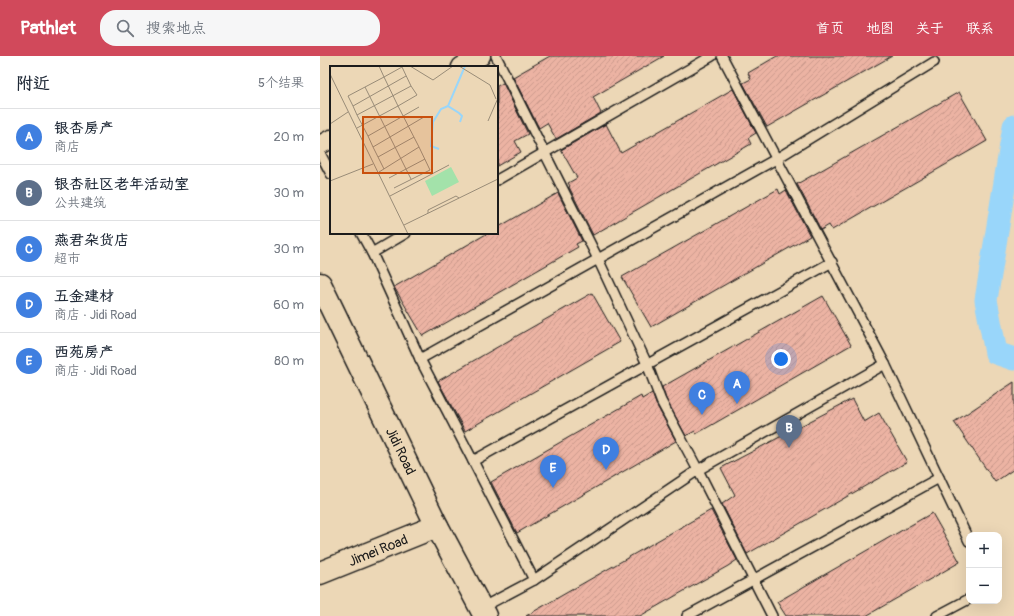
<!DOCTYPE html>
<html lang="zh">
<head>
<meta charset="utf-8">
<style>
  :root { --surface:#fff; --page:#f6f6f7; --text:#1f2937; --muted:#747a83; --line:#e0e1e3; --accent:#d1495b }
  body { margin:0; font-family:Pangolin,"LXGW WenKai TC",sans-serif; background:var(--page); color:var(--text) }
  .controls { position:absolute; right:12px; bottom:12px; display:grid; overflow:hidden; border-radius:8px; box-shadow:0 4px 16px #0002 }
  .controls button { width:36px; height:36px; display:grid; place-items:center; padding:0; border:0; border-bottom:1px solid var(--line); background:var(--surface); color:var(--text); font:20px sans-serif }
  .you { position:absolute; left:461px; top:303px; width:14px; height:14px; margin:-10px; border:3px solid #fff; border-radius:50%; background:#1a73e8; box-shadow:0 0 0 6px #1a73e833 }
  .badge { display:grid; place-items:center; width:26px; height:26px; border-radius:50%; background:var(--accent); color:#fff; font-size:13px; font-weight:700 }
  .pin { position:absolute; translate:-50% -33px; filter:drop-shadow(0 1px 2px #0008) }
  .pin::after { content:''; position:absolute; top:21px; width:14px; height:12px; background:inherit; clip-path:polygon(0 0,100% 0,50% 100%) }
  .list { margin:0; padding:0; list-style:none }
  h2 { display:flex; justify-content:space-between; align-items:center; height:52px; margin:0; padding:0 16px; font-size:17px }
  h2 small { font-size:13px; font-weight:400; color:var(--muted) }
  .list li { display:grid; grid-template-columns:26px 1fr auto; gap:12px; align-items:center; box-sizing:border-box; height:56px; padding:0 16px; border-top:1px solid var(--line) }
  .list b { display:block; font-size:15px; white-space:nowrap }
  .list p { margin:0; font-size:13px; white-space:nowrap; color:var(--muted) }
  .list em { font-size:13px; font-style:normal; color:var(--muted) }
  .icon { flex:none; width:22px; height:22px; fill:none; stroke:currentColor; stroke-width:2; stroke-linecap:round; stroke-linejoin:round }
  .map { position:relative; flex:none; width:694px; height:560px; overflow:hidden }
  header { display:flex; align-items:center; gap:24px; box-sizing:border-box; height:56px; padding:0 20px; background:var(--accent); color:#fff }
  header strong { font-size:19px }
  nav { display:flex; gap:22px; margin-inline-start:auto; font-size:14px }
  .search { width:280px; height:36px; background:var(--page); display:flex; align-items:center; gap:10px; box-sizing:border-box; padding:0 14px; border-radius:16px; color:var(--muted); font-size:15px }
  main { display:flex }
  aside { flex:1; background:var(--surface) }
  .map>svg:first-child { display:block }
</style>
</head>
<body>
<header>
<strong>Pathlet</strong>
<div class="search"><svg class="icon" aria-label="search" viewBox="0 0 24 24"><circle cx="10" cy="10" r="6"/><path d="M15 15l6 6"/></svg>搜索地点</div>
<nav><a>首页</a><a>地图</a><a>关于</a><a>联系</a></nav>
</header>
<main>
<aside>
<h2>附近<small>5个结果</small></h2>
<ul class="list">
<li><span class="badge" style="background:#3f7fe0">A</span><div><b>银杏房产</b><p>商店</p></div><em>20 m</em></li>
<li><span class="badge" style="background:#5c6f8a">B</span><div><b>银杏社区老年活动室</b><p>公共建筑</p></div><em>30 m</em></li>
<li><span class="badge" style="background:#3f7fe0">C</span><div><b>燕君杂货店</b><p>超市</p></div><em>30 m</em></li>
<li><span class="badge" style="background:#3f7fe0">D</span><div><b>五金建材</b><p>商店 · Jidi Road</p></div><em>60 m</em></li>
<li><span class="badge" style="background:#3f7fe0">E</span><div><b>西苑房产</b><p>商店 · Jidi Road</p></div><em>80 m</em></li>
</ul>
</aside>
<div class="map">
<svg width="694" height="560" viewBox="0 0 694 560">
  <defs>
    <pattern id="building-hatch" width="6" height="6" patternUnits="userSpaceOnUse"><rect width="6" height="6" fill="#ecb3a3"/><path d="M-1 1l2-2M0 6l6-6M5 7l2-2" fill="none" stroke="#ca998c"/></pattern>
  </defs>
  <rect width="100%" height="100%" fill="#ecd7b6"/>
  <filter id="ink" filterUnits="userSpaceOnUse"><feTurbulence type="fractalNoise" baseFrequency=".025" numOctaves="2"/><feDisplacementMap in="SourceGraphic" scale="8" xChannelSelector="R" yChannelSelector="G"/><feConvolveMatrix kernelMatrix="1 2 1 2 8 2 1 2 1" color-interpolation-filters="sRGB"/></filter>
  <g filter="url(#ink)">
    <g fill="none" stroke-linecap="round" stroke-linejoin="round">
      <!-- canal -->
      <polyline stroke="#99d6fa" stroke-width="23" points="694,70 666,244 676,297 694,303"/>
    </g>
    <!-- building -->
    <g fill="url(#building-hatch)" stroke="#1c1c1c">
      <polygon points="230,0 344,0 273,41 281,57 236,83 227,67 219,72 193,21"/>
      <polygon points="457,0 572,0 447,71 423,27 431,23 428,17"/>
      <polygon points="183,27 208,78 195,85 201,96 177,110 177,30"/>
      <polygon points="413,33 436,77 428,82 431,88 273,179 249,131 250,130 248,127 257,122 241,94 286,68 301,97"/>
      <polygon points="639,36 667,85 512,174 509,169 501,174 477,128"/>
      <polygon points="458,133 460,138 466,134 490,180 331,271 302,221"/>
      <polygon points="238,137 262,185 256,188 258,191 103,280 74,231 168,177 177,177 177,172"/>
      <polygon points="272,237 300,286 145,375 118,325"/>
      <polygon points="503,240 531,289 376,378 375,375 366,380 346,343 342,331"/>
      <polygon points="694,326 694,413 675,426 634,366"/>
      <polygon points="332,337 336,348 356,385 197,477 171,426 321,340 322,343"/>
      <polygon points="532,343 544,366 559,357 587,406 427,498 402,448 415,439 401,412"/>
      <polygon points="391,454 417,504 408,510 320,560 206,560"/>
      <polygon points="612,457 640,506 546,560 466,560 457,546"/>
    </g>
    <g fill="none" stroke-linecap="round" stroke-linejoin="round">
      <!-- service casing -->
      <g stroke="#1c1c1c" stroke-width="12">
        <g id="service">
          <polyline points="176,0 278,203 327,308 341,345 378,414 452,560"/>
          <polyline points="402,0 565,308"/>
          <polyline points="0,97 11,118"/>
          <polyline points="177,124 392,0"/>
          <polyline points="41,177 52,197"/>
          <polyline points="86,177 52,197 100,303"/>
          <polyline points="153,405 100,303 456,103 614,6"/>
          <polyline points="214,524 153,405 512,206"/>
          <polyline points="161,552 214,524 378,414 565,308 649,485"/>
          <polyline points="367,560 619,422"/>
          <polyline points="617,560 649,543"/>
        </g>
      </g>
      <!-- minor casing -->
      <g stroke="#1c1c1c" stroke-width="21">
        <g id="minor">
          <polyline points="141,11 161,0"/>
          <polyline points="0,89 11,83"/>
        </g>
      </g>
      <!-- tertiary casing -->
      <g stroke="#1c1c1c" stroke-width="25">
        <polyline id="tertiary" points="0,517 117,470"/>
      </g>
      <!-- secondary casing -->
      <g stroke="#1c1c1c" stroke-width="25">
        <polyline id="secondary" points="0,228 117,470 165,560"/>
      </g>
      <!-- service -->
      <use href="#service" stroke="#ecd7b6" stroke-width="9"/>
      <!-- minor -->
      <use href="#minor" stroke="#ecd7b6" stroke-width="18"/>
      <!-- tertiary -->
      <use href="#tertiary" stroke="#ecd7b6" stroke-width="22"/>
      <!-- secondary -->
      <use href="#secondary" stroke="#ecd7b6" stroke-width="22"/>
    </g>
  </g>
  <g text-anchor="middle" stroke-width="4" stroke-linejoin="round" paint-order="stroke">
    <!-- street labels -->
    <g font-size="14" fill="#1c1c1c" stroke="#ecd7b6">
      <text transform="translate(81 395) rotate(64)" y="5">Jidi Road</text>
      <text transform="translate(58 494) rotate(-22)" y="5">Jimei Road</text>
    </g>
  </g>
  <!-- overview -->
  <g transform="translate(10 10)">
    <rect width="168" height="168" fill="#ecd7b6"/>
    <path d="M121 101 129 116 102 130 95 115Z" fill="#a3e2aa"/>
    <path fill="none" stroke="#99d6fa" stroke-width="2" d="M130 56 132 50 129 47 118 40 135 0M109 83 101 80 103 56 111 43 118 40"/>
    <path fill="none" stroke="#998c78" stroke-width="1" d="M80 0 103 14 123 0M129 0 160 19 166 33M0 8 78 168M35 21 81 113M23 40 18 30 54 11 49 0M27 49 23 40 76 10M158 55 168 32M0 58 18 46M27 62 68 40 54 11 72 1 81 20M38 70 27 49 81 20 87 29 68 40 89 81M43 81 38 70 89 41M48 91 43 81 94 51M54 103 48 91 84 71M49 106 89 81 100 104 64 122M59 112 95 93M0 115 43 98M60 130 119 99M98 147V144L126 130 129 132M74 159 168 113"/>
    <path fill="#c9500e" fill-opacity="0.15" stroke="#c9500e" stroke-width="2" d="M33 51H102V107H33Z"/>
    <rect width="168" height="168" fill="none" stroke="#1c1c1c" stroke-width="2"/>
  </g>
</svg>
<div class="controls">
<button>+</button>
<button>−</button>
</div>
<div class="you"></div>
<div class="pin badge" style="left:417px;top:348px;background:#3f7fe0">A</div>
<div class="pin badge" style="left:469px;top:392px;background:#5c6f8a">B</div>
<div class="pin badge" style="left:382px;top:359px;background:#3f7fe0">C</div>
<div class="pin badge" style="left:286px;top:414px;background:#3f7fe0">D</div>
<div class="pin badge" style="left:233px;top:432px;background:#3f7fe0">E</div>
</div>
</main>
</body>
</html>
